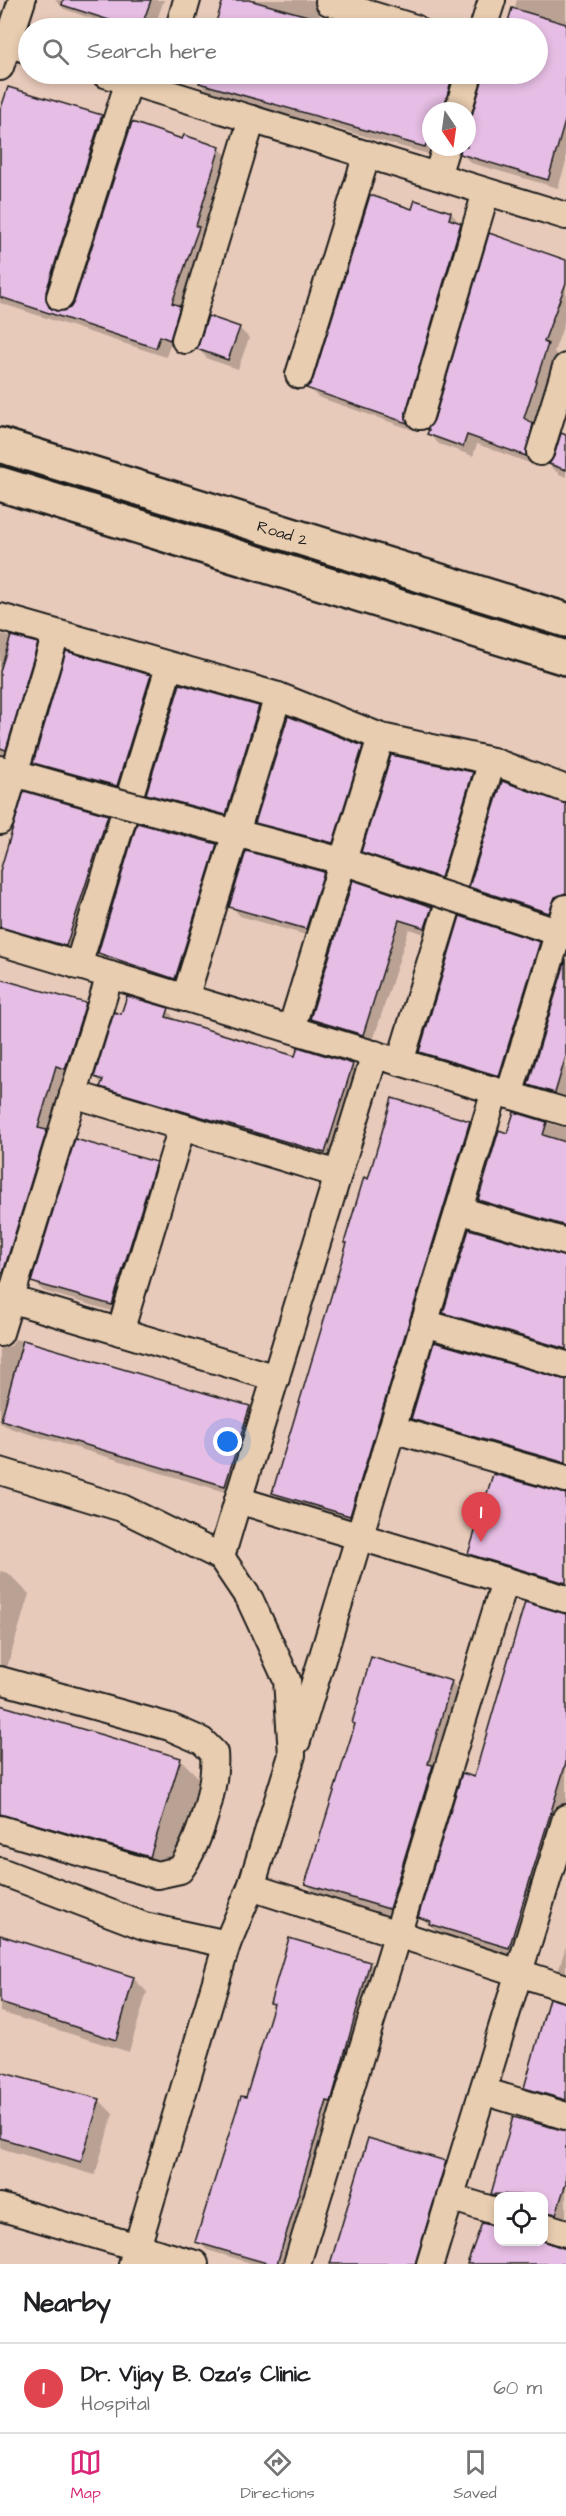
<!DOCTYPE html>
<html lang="en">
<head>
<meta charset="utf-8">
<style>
  :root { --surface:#fff; --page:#f2f2f2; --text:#202124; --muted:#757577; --line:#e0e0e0; --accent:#db2777 }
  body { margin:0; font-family:"Architects Daughter",sans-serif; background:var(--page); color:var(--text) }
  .controls { position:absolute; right:18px; bottom:18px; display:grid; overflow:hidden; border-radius:12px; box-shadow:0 3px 9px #0003 }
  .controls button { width:54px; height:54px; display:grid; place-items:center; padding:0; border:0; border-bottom:2px solid var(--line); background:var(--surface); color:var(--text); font:30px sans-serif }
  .compass { position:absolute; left:422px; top:102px; width:54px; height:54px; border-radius:50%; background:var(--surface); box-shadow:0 3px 9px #0003; rotate:167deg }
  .you { position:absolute; left:228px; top:1442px; width:21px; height:21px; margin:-15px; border:4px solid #fff; border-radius:50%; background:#1a73e8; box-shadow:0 0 0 9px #1a73e833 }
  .badge { display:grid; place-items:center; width:39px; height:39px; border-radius:50%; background:var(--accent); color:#fff; font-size:20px; font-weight:700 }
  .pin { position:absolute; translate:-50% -50px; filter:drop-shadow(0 2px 3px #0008) }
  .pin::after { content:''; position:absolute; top:32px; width:21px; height:18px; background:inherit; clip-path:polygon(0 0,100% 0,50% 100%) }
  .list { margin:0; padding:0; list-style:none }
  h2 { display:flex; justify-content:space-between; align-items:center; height:78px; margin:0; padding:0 24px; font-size:26px }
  h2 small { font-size:20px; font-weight:400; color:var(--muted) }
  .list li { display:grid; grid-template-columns:39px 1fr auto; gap:18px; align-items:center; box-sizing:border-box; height:90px; padding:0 24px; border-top:2px solid var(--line) }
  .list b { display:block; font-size:22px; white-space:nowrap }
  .list p { margin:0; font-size:20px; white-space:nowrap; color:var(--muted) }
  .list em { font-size:20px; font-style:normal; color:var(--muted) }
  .icon { flex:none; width:33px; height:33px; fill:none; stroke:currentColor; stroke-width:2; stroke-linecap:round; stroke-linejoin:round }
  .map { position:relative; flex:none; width:566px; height:2264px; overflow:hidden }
  .search { position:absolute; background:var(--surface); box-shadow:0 3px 9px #0003; left:18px; right:18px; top:18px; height:66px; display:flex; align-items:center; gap:15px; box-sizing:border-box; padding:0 21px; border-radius:33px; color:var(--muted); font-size:22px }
  .sheet { height:168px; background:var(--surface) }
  nav { display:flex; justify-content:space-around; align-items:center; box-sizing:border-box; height:84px; border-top:2px solid var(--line); background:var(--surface); font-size:16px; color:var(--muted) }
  nav a { display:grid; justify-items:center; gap:3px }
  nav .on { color:var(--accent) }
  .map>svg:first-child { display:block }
</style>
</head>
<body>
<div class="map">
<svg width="566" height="2264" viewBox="0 0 566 2264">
  <rect width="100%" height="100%" fill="#e8caba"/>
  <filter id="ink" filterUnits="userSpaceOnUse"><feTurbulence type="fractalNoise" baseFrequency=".0167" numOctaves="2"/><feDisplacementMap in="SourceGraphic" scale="12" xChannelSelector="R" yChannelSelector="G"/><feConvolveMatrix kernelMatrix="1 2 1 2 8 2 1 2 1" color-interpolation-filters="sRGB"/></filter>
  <g filter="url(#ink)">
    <!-- shadow -->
    <g fill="#0003">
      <polygon points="55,0 164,0 154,28 118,28 64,9"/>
      <polygon points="224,0 324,0 318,20 347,28 215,28"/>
      <polygon points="517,0 566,0 566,162 558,188 471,163 461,153 462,147 467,147 467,123 474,116 484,74 538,74 538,28 508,28"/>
      <polygon points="201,74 469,74 456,111 431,111 431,147 445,147 435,156 208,92 199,82"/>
      <polygon points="9,89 101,117 111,127 55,303 57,313 71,310 183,141 219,148 229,158 180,349 170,345 166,357 0,303 0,113"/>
      <polygon points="413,211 451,213 470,235 415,422 416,431 318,397 308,388"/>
      <polygon points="566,262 566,318 554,352 557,355 533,427 542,436 535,465 477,444 473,456 439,444 429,434 430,431"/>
      <polygon points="239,328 249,338 238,369 208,359 198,349"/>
      <polygon points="566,436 566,477 559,474 549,465"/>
      <polygon points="0,634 37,645 47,655 15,759 0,754"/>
      <polygon points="150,677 160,687 127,795 45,772 35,762"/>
      <polygon points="258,708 268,717 236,824 158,803 148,793"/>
      <polygon points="362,747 372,757 342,852 266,832 256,822"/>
      <polygon points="472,774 482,783 450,887 373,861 363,851"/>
      <polygon points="566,805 566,907 559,922 481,897 471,887"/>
      <polygon points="108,816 117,826 76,955 0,933 0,878"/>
      <polygon points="216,845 226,855 185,988 109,962 99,952"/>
      <polygon points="323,873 333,883 316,938 240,916 231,906"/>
      <polygon points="354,882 431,908 441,918 435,937 409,929 372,1044 321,1029 311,1019"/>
      <polygon points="539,944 549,953 509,1085 430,1062 420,1052"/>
      <polygon points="566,965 566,1102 539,1094 529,1084"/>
      <polygon points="0,983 85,1005 95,1015 75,1078 66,1075 0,1303"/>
      <polygon points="168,1010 177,1022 285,1055 353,1065 363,1075 334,1162 112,1096 96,1077 122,1016"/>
      <polygon points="515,1114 566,1128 566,1232 489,1209 479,1199"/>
      <polygon points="469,1123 479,1133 360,1525 284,1502 274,1492 348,1244 346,1242 369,1180"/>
      <polygon points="155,1163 165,1173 122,1314 43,1291 33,1281"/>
      <polygon points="566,1258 566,1355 455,1322 445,1313"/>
      <polygon points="15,1339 250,1408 259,1418 235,1495 13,1429 0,1423 0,1348 11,1346"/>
      <polygon points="566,1381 566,1470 422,1428 413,1418"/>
      <polygon points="566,1494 566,1589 480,1563 470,1553"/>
      <polygon points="0,1571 8,1573 29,1594 0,1691"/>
      <polygon points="566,1614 566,1803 519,1957 440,1934 420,1917 475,1778"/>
      <polygon points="451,1682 461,1692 399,1918 316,1893 306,1884"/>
      <polygon points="0,1706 180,1759 201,1780 171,1878 0,1829"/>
      <polygon points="0,1937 133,1978 147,1992 129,2052 0,2012"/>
      <polygon points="566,1946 566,1976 559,1969"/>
      <polygon points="369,1963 379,1973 289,2264 254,2264 207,2250 197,2240 247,2099 275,2005 272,2002"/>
      <polygon points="566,2004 566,2106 535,2097 525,2087"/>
      <polygon points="0,2073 99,2100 113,2114 95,2175 0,2148"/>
      <polygon points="566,2131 566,2223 544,2226 544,2196 498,2196 498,2199 493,2194"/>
      <polygon points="445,2163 455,2173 427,2264 332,2264"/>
    </g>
    <!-- building -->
    <g fill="#e6bde4" stroke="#1c1c1c" stroke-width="1.5">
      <polygon points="63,0 151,0 141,28 134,28 62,5"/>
      <polygon points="223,0 249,0 352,28 214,28"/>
      <polygon points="512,8 566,24 566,118 548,180 460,154 461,147 467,147 467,123 472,115 484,74 537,74 537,28 506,28"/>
      <polygon points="202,74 453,74 443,111 431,111 431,145 426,144 425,147 199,83"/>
      <polygon points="8,87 102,115 46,292 49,307 56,311 70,308 74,302 132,122 182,139 184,135 220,147 196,226 199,227 172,303 180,306 170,340 160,336 156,348 0,297 0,111"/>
      <polygon points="370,195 412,209 415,200 451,212 449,219 461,223 406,412 407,423 306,388 313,379"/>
      <polygon points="489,233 566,260 566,283 544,342 548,344 524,418 533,424 526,456 467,435 463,447 427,434 429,430 426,429 434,420"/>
      <polygon points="208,316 240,327 228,360 197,349"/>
      <polygon points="561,433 566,435 566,470 549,464 554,456"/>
      <polygon points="11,636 38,643 6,750 0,748 0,671"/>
      <polygon points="66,651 151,675 117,786 33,763"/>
      <polygon points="180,684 259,706 226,815 146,794"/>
      <polygon points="288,716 363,746 333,843 255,823"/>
      <polygon points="391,755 473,772 441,878 361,852"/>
      <polygon points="502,781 566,804 566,893 555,897 549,913 469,887"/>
      <polygon points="24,791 108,815 66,946 0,927 0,871"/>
      <polygon points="137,823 217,844 175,979 98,953"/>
      <polygon points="246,851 324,872 306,929 229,907"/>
      <polygon points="353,880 432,907 425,928 399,920 363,1035 310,1019"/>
      <polygon points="460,916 540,942 499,1076 419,1052"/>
      <polygon points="566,959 566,1056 555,1093 528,1085"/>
      <polygon points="0,979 86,1003 65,1069 56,1066 38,1128 47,1130 3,1273 0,1273"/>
      <polygon points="127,996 169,1008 166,1017 285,1053 295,1056 298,1047 353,1064 325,1153 100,1087 103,1080 94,1077 114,1012 121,1014"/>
      <polygon points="392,1098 470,1121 350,1516 272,1493 347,1243 344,1243 364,1177 368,1179"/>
      <polygon points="514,1112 547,1122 543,1135 566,1142 566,1226 478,1200 499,1130 507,1133"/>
      <polygon points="75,1139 156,1162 112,1305 31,1282"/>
      <polygon points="469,1229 566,1257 566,1349 443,1313"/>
      <polygon points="23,1340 250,1406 225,1486 1,1420"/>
      <polygon points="434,1342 566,1380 566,1463 411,1419"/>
      <polygon points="493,1474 566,1494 566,1583 468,1554"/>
      <polygon points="525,1602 566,1614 566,1763 509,1948 429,1924 430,1921 418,1917 462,1773 474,1777"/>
      <polygon points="371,1657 452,1681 428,1764 433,1765 389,1909 305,1884 355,1724 352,1723"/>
      <polygon points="0,1705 181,1758 150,1857 0,1814"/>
      <polygon points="0,1935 134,1977 116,2040 0,2003"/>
      <polygon points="289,1938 370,1962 331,2102 327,2101 277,2264 270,2264 195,2242 241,2096 246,2097 274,2004 270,2003"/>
      <polygon points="549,1998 566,2003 566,2100 524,2088"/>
      <polygon points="0,2072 100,2099 81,2162 0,2138"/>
      <polygon points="513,2117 566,2131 566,2183 556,2214 543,2211 543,2196 491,2194"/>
      <polygon points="368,2138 446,2161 415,2264 330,2264"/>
      <polygon points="482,2223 498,2227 498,2241 543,2241 566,2249 566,2264 467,2264"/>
    </g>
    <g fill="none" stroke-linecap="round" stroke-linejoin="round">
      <!-- minor casing -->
      <g stroke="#1c1c1c" stroke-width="30">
        <g id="minor">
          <polyline points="22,0 8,43 28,50"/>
          <polyline points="329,2 415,28"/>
          <polyline points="179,28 187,0"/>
          <polyline points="483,28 492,0"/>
          <polyline points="0,67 8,43"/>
          <polyline points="105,74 566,216"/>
          <polyline points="458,111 469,74"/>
          <polyline points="437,176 446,147"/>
          <polyline points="60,297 129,81"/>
          <polyline points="185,340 252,119"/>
          <polyline points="299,375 367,154"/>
          <polyline points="420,416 486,192"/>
          <polyline points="540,452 566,367"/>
          <polyline points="0,617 278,696 381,737 492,761 566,789"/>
          <polyline points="0,769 103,798"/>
          <polyline points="152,811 342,861 426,889"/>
          <polyline points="0,821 56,634"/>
          <polyline points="475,905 566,935"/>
          <polyline points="0,942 566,1112"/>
          <polyline points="78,966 169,667"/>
          <polyline points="185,998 278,696"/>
          <polyline points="291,1029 381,737"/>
          <polyline points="400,1062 492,761"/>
          <polyline points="73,1094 338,1174"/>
          <polyline points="509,1095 566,908"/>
          <polyline points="459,1210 566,1242"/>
          <polyline points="10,1299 276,1378"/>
          <polyline points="424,1323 566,1365"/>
          <polyline points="120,1332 182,1127"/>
          <polyline points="0,1333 110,975"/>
          <polyline points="392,1429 566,1479"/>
          <polyline points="0,1471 122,1508 221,1557 250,1600 287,1680 292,1755 251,1887 227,1944 132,2264"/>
          <polyline points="238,1500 375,1054"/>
          <polyline points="221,1557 238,1500 566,1599"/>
          <path d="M0 1680 170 1727 202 1741 214 1753C217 1786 199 1844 180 1870L157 1875 0 1829"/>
          <polyline points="297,1741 495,1091"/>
          <polyline points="0,1871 144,1926 227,1944"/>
          <polyline points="251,1887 566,1988"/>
          <polyline points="483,2091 566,2116"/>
          <polyline points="450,2197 498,2212"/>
          <polyline points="0,2207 195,2264"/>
          <polyline points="544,2226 566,2233"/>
          <polyline points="297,2264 505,1581"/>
          <polyline points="430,2264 566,1818"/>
        </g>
      </g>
      <!-- tertiary casing -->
      <g stroke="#1c1c1c" stroke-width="38">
        <g id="tertiary">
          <path id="s1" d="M0 445 566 620"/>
          <polyline points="0,484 566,658"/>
        </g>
      </g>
      <!-- minor -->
      <use href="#minor" stroke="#e9cdb0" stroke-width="26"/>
      <!-- tertiary -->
      <use href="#tertiary" stroke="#e9cdb0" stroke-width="33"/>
      <!-- minor-bridge casing -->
      <g stroke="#1c1c1c" stroke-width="30" stroke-linecap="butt">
        <g id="minor-bridge">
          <polyline points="103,798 152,811"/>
          <polyline points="426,889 475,905"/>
        </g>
      </g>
      <!-- minor-bridge -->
      <use href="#minor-bridge" stroke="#e9cdb0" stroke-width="26"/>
    </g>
  </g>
  <g text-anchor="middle" stroke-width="4.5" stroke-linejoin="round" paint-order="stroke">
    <!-- street labels -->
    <g font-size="16" fill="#1c1c1c" stroke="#e9cdb0">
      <text dy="6" stroke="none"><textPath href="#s1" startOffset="296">Road 2</textPath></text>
    </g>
  </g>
</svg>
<div class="controls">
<button><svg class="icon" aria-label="locate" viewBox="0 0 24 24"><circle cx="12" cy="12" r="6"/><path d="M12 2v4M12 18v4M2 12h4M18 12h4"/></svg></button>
</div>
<svg class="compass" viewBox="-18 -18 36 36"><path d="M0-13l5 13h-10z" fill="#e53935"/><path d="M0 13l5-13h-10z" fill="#757577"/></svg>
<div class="you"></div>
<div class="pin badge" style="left:481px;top:1542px;background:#e0444e">1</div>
<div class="search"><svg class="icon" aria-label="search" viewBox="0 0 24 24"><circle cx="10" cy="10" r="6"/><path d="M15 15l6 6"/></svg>Search here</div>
</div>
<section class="sheet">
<h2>Nearby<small></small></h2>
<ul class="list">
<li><span class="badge" style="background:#e0444e">1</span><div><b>Dr. Vijay B. Oza's Clinic</b><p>Hospital</p></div><em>60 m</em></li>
</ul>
</section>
<nav>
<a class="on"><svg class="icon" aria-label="map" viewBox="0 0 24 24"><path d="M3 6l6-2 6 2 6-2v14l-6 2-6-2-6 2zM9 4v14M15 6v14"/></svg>Map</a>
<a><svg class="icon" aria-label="directions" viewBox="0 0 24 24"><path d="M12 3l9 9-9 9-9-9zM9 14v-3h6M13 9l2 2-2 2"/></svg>Directions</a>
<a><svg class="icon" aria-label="saved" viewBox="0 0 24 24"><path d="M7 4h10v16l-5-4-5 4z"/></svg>Saved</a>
</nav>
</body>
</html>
